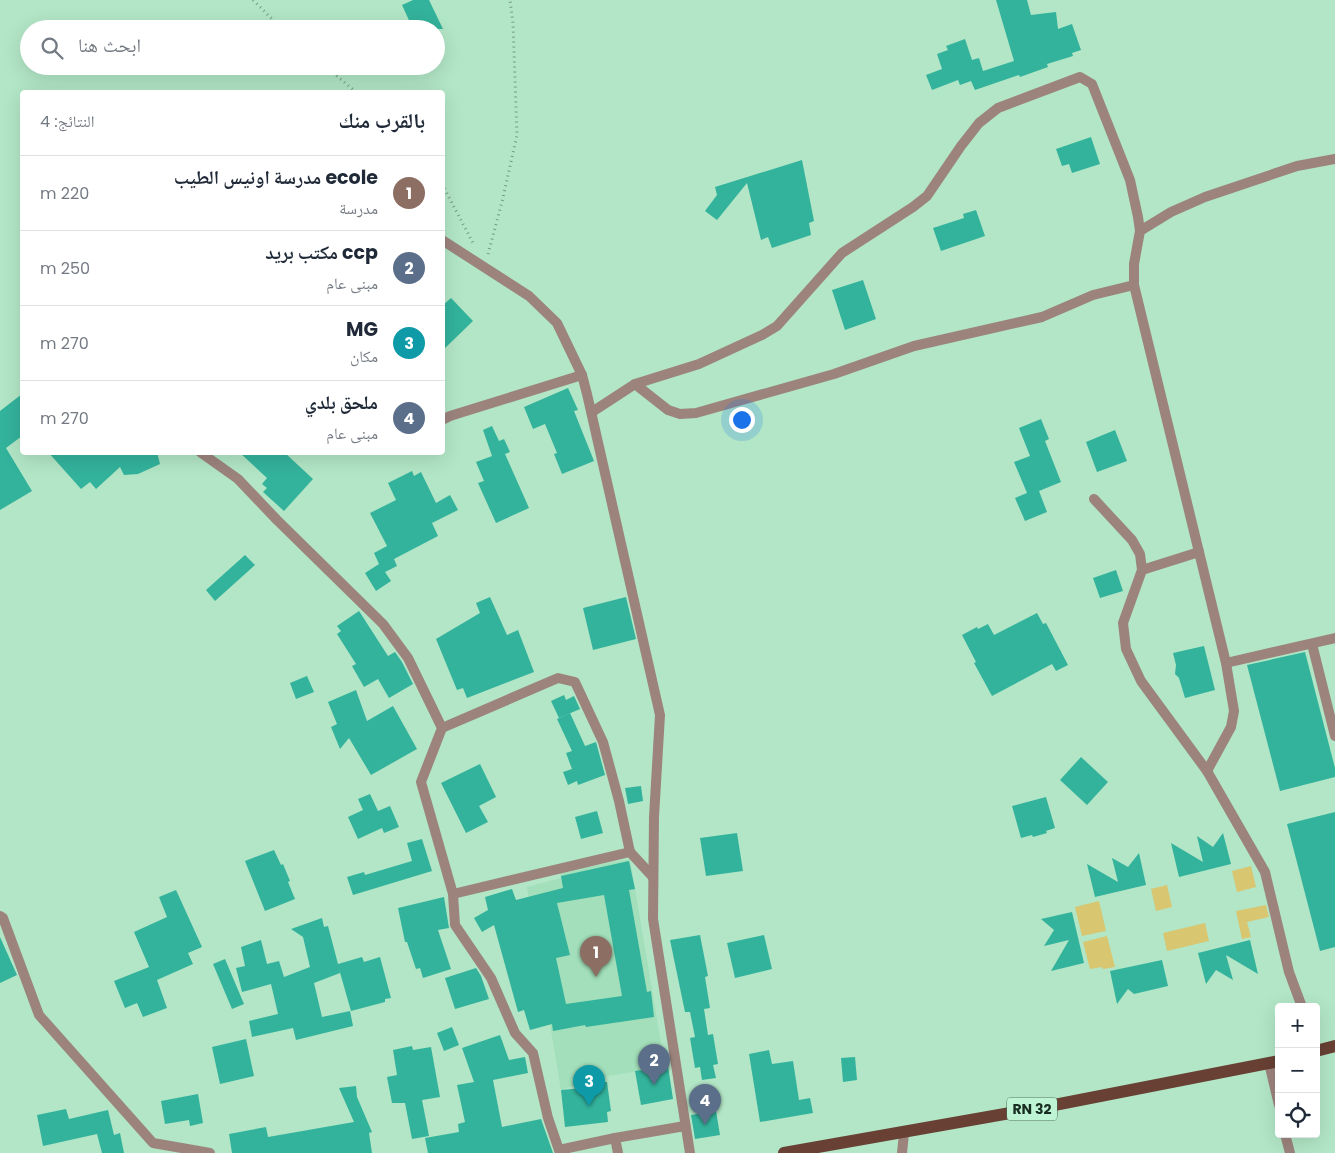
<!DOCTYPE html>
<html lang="ar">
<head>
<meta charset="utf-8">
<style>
  :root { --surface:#fff; --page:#f2f2f3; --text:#1f2937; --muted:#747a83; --line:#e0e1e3; --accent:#ac3993 }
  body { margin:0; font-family:Poppins,"Noto Naskh Arabic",sans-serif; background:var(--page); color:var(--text); direction:rtl }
  .controls { position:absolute; right:15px; bottom:15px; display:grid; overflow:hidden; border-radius:5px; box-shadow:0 5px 20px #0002 }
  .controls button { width:45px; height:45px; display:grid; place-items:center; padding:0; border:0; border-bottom:1px solid var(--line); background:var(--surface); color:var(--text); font:25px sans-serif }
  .you { position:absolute; left:741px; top:419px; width:18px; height:18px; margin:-12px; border:4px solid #fff; border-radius:50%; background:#1a73e8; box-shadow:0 0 0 8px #1a73e833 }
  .badge { display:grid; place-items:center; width:32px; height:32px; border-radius:50%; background:var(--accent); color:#fff; font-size:16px; font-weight:700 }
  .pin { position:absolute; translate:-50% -41px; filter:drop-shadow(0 1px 2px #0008) }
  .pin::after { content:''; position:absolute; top:26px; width:18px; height:15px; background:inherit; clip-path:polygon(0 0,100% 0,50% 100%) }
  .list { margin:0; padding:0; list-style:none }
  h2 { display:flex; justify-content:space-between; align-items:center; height:65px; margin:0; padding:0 20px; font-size:21px }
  h2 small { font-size:16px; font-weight:400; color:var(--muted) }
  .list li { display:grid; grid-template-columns:32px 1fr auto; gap:15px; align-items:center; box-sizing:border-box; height:75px; padding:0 20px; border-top:1px solid var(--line) }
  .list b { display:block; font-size:19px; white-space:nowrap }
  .list p { margin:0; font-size:16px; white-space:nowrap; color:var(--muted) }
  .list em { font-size:16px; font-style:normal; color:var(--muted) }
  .icon { flex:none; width:28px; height:28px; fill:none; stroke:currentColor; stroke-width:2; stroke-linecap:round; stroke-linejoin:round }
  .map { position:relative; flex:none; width:1335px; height:1153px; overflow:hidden; direction:ltr }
  .search { position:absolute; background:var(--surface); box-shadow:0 5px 20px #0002; left:20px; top:20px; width:425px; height:55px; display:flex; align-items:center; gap:12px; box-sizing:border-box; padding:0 18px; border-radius:28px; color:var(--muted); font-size:19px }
  .panel { position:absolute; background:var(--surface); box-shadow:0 5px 20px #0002; left:20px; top:90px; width:425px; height:365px; border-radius:5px; direction:rtl }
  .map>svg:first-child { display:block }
</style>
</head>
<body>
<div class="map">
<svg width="1335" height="1153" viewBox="0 0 1335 1153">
  <rect width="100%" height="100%" fill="#b2e6c6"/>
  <!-- built -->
  <polygon fill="#a2dfba" points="630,859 665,1067 589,1079 582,1083 561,1090 527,887 561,878 560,872"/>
  <!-- green -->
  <g fill="#d8c671">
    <polygon points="1251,866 1256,887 1237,892 1232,871"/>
    <polygon points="1167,885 1172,907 1156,911 1151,889"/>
    <polygon points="1099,901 1106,931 1082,936 1075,907"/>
    <polygon points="1266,905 1269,917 1247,922 1251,937 1242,939 1236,911"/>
    <polygon points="1205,923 1209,941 1167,951 1163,933"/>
    <polygon points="1107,936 1115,967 1103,969 1102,967 1090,969 1083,942"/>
  </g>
  <!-- building -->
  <g fill="#33b39c" fill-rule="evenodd">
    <polygon points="413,0 429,0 443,29 413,29 402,5"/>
    <polygon points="996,0 1027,0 1031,15 1056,12 1058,29 1072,24 1081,50 1072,53 1073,56 1047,64 1048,67 1020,77 1019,75 975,90 971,81 960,85 958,80 932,90 926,75 942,69 937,54 948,50 946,46 965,39 972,60 979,58 983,71 1014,61"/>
    <polygon points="1091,137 1100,164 1072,173 1069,164 1062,166 1056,149"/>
    <polygon points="802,160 814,221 809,223 811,235 772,248 768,237 761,240 747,183 717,220 705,211 717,195 715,187"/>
    <polygon points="976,210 985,236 941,251 933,228 964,218 963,214"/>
    <polygon points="863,280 876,319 845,330 832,290"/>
    <polygon points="451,298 473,321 442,351 442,306"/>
    <polygon points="568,388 578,410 574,411 594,461 562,474 554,454 557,453 545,424 533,429 524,407"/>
    <polygon points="22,394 22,436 6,448 32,491 0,510 0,411"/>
    <polygon points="1041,419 1049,439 1045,441 1061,482 1039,491 1047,512 1025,521 1015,498 1027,493 1014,462 1030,456 1019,428"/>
    <polygon points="492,426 499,441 504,439 510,452 505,454 529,508 496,523 478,483 484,481 476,462 492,456 483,430"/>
    <polygon points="1115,430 1127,461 1097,472 1086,442"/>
    <polygon points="48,452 144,452 145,454 157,452 160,464 138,474 124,475 120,467 96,489 90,482 81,489"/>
    <polygon points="239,452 284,452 313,479 284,511 263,492 267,488 262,484 267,478"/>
    <polygon points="412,471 414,476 421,472 436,503 450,495 458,510 432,523 438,536 394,559 397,566 385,572 391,581 376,591 365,573 379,564 374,553 387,546 370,513 396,500 388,483"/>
    <polygon points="245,555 255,565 215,601 206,590"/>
    <polygon points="1116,570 1123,591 1100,598 1093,578"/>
    <polygon points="490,597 507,635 518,630 534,672 467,698 463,688 457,690 436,639 480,613 476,603"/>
    <polygon points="626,597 636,639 593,650 583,608"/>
    <polygon points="359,611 388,656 395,652 402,662 413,684 389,698 378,679 364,687 352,666 356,664 337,634 341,631 337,626"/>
    <polygon points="1037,613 1043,624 1046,623 1068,665 1056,671 1052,664 992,696 974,663 976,662 962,635 977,627 978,629 988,624 994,635"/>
    <polygon points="1204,646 1215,690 1185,698 1179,678 1175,674 1176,665 1173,653"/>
    <polygon points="1305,652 1335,768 1335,777 1280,791 1247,665"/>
    <polygon points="307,676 314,692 296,699 290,683"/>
    <polygon points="356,690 367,721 393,706 417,749 371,775 349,738 340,749 331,727 337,724 328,702"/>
    <polygon points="564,695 566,700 574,696 580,709 559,718 551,701"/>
    <polygon points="570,713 585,746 596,742 605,775 578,785 577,781 568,785 563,772 572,769 566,753 572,751 557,719"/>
    <polygon points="1081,757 1108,782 1087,805 1060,780"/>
    <polygon points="480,764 496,797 479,806 488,822 466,833 441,783"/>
    <polygon points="641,786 643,801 628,804 625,788"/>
    <polygon points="370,794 378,811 390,806 399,827 384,833 382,828 358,839 348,817 363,810 358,799"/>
    <polygon points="1046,797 1055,828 1046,831 1047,833 1033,837 1032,835 1021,838 1012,806"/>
    <polygon points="597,811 603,833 581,839 575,817"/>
    <polygon points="1335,812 1335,947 1320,951 1287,824"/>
    <polygon points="737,833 743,871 706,876 700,838"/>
    <polygon points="1223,833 1231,864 1179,877 1171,843 1203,862 1197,836 1213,847"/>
    <polygon points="422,839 432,871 353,895 347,877 364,872 365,875 412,861 407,843"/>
    <polygon points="274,850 281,865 283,864 290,881 288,882 295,899 265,911 245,861"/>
    <polygon points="1139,853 1146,885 1095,897 1087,864 1118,882 1112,858 1128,867"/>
    <path d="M629 861 635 889 629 890 647 992 651 991 654 1017 586 1027 585 1025 553 1031 552 1024 530 1030 524 1010 518 1012 494 925 482 932 474 918 488 910 485 897 512 889 516 900 563 888 561 876ZM604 895 622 996 566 1004 556 958 570 955 557 903Z"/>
    <polygon points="176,890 202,947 188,953 193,964 157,980 167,1008 143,1017 137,1003 125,1008 114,981 149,967 134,932 167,917 159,897"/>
    <polygon points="444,897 449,928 438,930 451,969 423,978 420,968 416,969 407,942 405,942 398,908"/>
    <polygon points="1072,912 1084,963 1051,971 1069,940 1044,946 1054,930 1041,919"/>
    <polygon points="322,918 324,927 328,926 338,964 362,957 364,962 380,957 391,998 385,999 385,1002 351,1011 339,969 340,973 314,983 322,1017 350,1011 353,1026 296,1040 293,1028 252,1037 249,1021 278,1014 271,984 242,992 236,968 245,966 241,947 261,940 267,964 279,961 284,977 310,967 303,937 291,929"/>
    <polygon points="700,935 708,976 705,977 710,1008 704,1009 708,1035 713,1034 718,1064 713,1065 716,1078 702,1080 700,1067 695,1068 690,1038 695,1037 690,1012 685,1012 670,940"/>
    <polygon points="764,935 772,969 735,978 727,943"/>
    <polygon points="0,937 17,975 0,983"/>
    <polygon points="1250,940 1258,974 1226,955 1233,980 1216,970 1206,984 1198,953"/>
    <polygon points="225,959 244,1004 232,1009 213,964"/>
    <polygon points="1162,960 1168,986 1134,994 1128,989 1117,1004 1110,971"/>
    <polygon points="476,968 481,976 489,999 455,1009 445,978"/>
    <polygon points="452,1027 459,1045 444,1051 437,1033"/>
    <polygon points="500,1035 509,1060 525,1057 528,1073 493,1080 502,1127 541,1119 553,1153 428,1153 425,1138 459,1132 458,1124 465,1122 457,1085 474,1082 462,1048"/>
    <polygon points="246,1039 254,1076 220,1084 212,1047"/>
    <polygon points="412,1046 413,1050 431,1047 440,1097 422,1100 429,1136 412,1139 405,1103 392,1103 387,1077 397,1075 393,1050"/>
    <polygon points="769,1050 772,1064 793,1061 799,1100 810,1098 813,1113 760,1122 749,1054"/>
    <polygon points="855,1057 857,1080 843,1082 841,1058"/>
    <polygon points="668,1066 673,1099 641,1105 635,1071"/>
    <polygon points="607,1082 611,1111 607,1112 608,1122 565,1127 561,1090 583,1088 583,1084"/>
    <polygon points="356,1086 357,1097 372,1132 369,1133 372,1153 232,1153 229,1134 266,1127 268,1137 354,1122 339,1088"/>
    <polygon points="198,1094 203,1123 190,1126 189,1120 165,1124 161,1101"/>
    <polygon points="66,1109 69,1119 108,1110 114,1135 120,1133 124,1153 102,1153 97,1134 43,1146 37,1115"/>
    <polygon points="716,1111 720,1135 695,1139 691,1115"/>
  </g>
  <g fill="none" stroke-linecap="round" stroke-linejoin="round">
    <!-- path -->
    <g stroke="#759c84" stroke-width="3" stroke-dasharray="1 4" stroke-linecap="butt">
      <polyline points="253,0 282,29"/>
      <polyline points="325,66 356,92"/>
      <polyline points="442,184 473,243"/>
      <polyline points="488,254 502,202 517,135 513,23 510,0"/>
    </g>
    <!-- lane -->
    <g stroke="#9c847d" stroke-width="10">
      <polyline points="1140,231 1171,212 1205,197 1297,166 1335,159"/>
      <polyline points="1269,1063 1279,1105"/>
      <polyline points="1285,1134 1290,1153"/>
      <polyline points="902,1153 904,1133"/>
    </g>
    <!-- street -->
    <g stroke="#9c847d" stroke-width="10">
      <polyline points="442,240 529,296 557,323 582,375 587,394 660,715 654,817 653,919 690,1153"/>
      <polyline points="635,384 699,364 762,335 777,326 842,253 913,207 927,196 961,146 979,123 998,108 1080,77 1092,84 1130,180 1138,217 1140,231 1134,264 1134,285 1226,663 1234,711 1231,727 1207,771 1265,872 1289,972 1302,1007"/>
      <polyline points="592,412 635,384 668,410 680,414 696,413 834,374 914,346 1042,317 1093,295 1134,285"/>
      <polyline points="442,420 450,416 582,375"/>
      <polyline points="200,452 238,479 277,520 383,624 408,658 442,728 421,782 453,894 455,925 491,978 515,1033 533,1053 548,1118 559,1150 615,1138 685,1126"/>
      <polyline points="1094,499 1132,540 1140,554 1142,570 1123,623 1126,649 1141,681 1207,771"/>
      <polyline points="1142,570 1199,552"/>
      <polyline points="1312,644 1335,736"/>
      <polyline points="1226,663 1335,638"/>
      <polyline points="442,728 558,678 575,682 603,742 619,801 630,852"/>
      <polyline points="453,894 630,852 653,877"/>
      <polyline points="0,916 3,918 39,1015 153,1143 210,1153"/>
      <polyline points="615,1138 618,1153"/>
    </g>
    <!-- primary -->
    <g stroke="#684034" stroke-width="12">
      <polyline points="1316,1051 1335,1046"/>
      <polyline points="784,1153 1039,1108 1279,1061"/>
    </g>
  </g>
  <g text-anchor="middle" stroke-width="4" stroke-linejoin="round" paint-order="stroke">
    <!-- shield labels -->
    <rect fill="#bef3d3" stroke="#4a6856" stroke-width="1" x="1007" y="1097.5" width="50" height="23" rx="4"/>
    <g font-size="14" font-weight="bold" fill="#182d21">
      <text x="1032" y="1114">RN 32</text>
    </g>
  </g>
</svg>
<div class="controls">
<button>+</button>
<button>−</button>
<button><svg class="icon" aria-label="locate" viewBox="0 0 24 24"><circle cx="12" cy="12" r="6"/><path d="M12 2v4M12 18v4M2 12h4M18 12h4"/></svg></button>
</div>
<div class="you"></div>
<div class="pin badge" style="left:596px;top:977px;background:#8d6e63">1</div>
<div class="pin badge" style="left:654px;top:1085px;background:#5c6f8a">2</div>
<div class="pin badge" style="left:589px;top:1106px;background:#0f9aa8">3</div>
<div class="pin badge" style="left:705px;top:1125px;background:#5c6f8a">4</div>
<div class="search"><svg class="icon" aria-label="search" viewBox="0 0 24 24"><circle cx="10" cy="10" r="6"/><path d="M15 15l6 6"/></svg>ابحث هنا</div>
<section class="panel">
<h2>بالقرب منك<small>النتائج: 4</small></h2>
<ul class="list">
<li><span class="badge" style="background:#8d6e63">1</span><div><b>ecole مدرسة اونيس الطيب</b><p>مدرسة</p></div><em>220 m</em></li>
<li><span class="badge" style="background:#5c6f8a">2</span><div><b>ccp مكتب بريد</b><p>مبنى عام</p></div><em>250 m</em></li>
<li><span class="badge" style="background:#0f9aa8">3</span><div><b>MG</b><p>مكان</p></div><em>270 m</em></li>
<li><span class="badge" style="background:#5c6f8a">4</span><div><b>ملحق بلدي</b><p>مبنى عام</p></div><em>270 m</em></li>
</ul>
</section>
</div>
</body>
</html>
